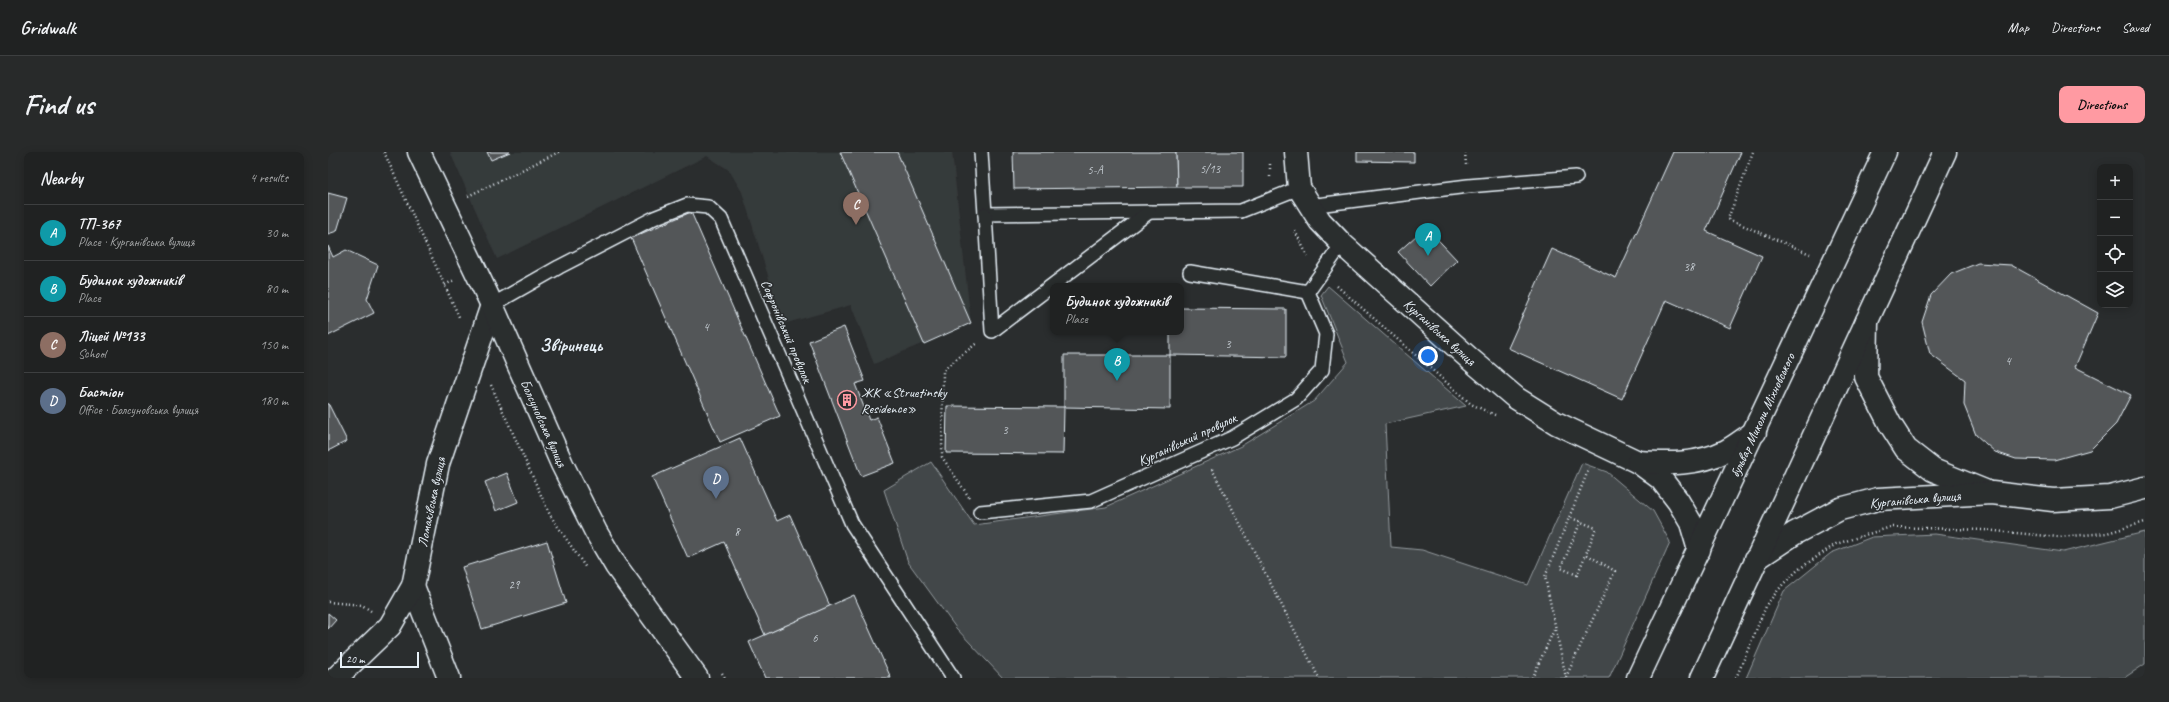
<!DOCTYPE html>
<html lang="en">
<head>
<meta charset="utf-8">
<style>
  :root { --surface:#202222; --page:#282a2a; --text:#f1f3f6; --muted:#a2a4a5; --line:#3d3f40; --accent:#ff9aa2 }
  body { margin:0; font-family:Caveat,sans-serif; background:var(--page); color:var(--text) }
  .controls { position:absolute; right:12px; top:12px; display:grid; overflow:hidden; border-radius:8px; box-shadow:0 2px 10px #0003 }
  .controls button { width:36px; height:36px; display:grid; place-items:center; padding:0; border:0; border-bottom:1px solid var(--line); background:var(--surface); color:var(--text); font:20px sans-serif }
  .scale { position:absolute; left:12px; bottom:10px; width:79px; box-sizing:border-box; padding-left:4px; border:2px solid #e8f1f8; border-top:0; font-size:11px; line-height:14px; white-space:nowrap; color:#e8f1f8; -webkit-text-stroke:3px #2a2d2e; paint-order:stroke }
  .you { position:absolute; left:1100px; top:204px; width:14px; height:14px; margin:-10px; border:3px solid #fff; border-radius:50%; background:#1a73e8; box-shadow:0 0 0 6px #1a73e833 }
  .badge { display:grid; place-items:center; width:26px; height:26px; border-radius:50%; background:var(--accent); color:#fff; font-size:13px; font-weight:700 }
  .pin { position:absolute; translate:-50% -33px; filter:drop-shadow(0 1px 2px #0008) }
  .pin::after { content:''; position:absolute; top:21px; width:14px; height:12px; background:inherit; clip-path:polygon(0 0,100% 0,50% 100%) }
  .popup { position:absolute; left:722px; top:131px; width:134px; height:52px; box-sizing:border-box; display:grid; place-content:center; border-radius:8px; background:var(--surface); filter:drop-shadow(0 1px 3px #0005); font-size:13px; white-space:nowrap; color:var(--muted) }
  .popup b { font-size:15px; color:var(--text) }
  .popup::after { content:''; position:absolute; left:50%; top:100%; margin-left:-8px; border:8px solid transparent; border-top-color:var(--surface) }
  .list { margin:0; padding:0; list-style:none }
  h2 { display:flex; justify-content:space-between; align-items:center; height:52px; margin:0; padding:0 16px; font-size:17px }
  h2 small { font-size:13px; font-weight:400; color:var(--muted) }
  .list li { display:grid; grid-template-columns:26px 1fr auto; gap:12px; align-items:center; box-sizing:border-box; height:56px; padding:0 16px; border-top:1px solid var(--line) }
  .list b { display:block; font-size:15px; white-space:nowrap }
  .list p { margin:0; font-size:13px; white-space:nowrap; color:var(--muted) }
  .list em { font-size:13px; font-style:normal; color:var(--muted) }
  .icon { flex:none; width:22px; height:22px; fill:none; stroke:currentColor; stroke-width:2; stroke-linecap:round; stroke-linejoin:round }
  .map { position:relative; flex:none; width:1817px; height:526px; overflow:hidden; border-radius:8px }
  header { display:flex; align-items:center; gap:24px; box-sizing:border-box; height:56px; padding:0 20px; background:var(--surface); border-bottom:1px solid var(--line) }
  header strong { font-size:19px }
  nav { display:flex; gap:22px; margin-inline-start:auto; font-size:14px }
  .intro { display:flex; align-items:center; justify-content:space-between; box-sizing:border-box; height:96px; padding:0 24px }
  h1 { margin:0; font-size:28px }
  .button { padding:10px 18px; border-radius:8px; background:var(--accent); color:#111; font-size:14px; font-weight:700 }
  main { display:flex; gap:24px; padding:0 24px }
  aside { flex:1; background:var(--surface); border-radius:8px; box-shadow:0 2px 10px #0003 }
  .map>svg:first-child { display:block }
</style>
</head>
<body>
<header>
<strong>Gridwalk</strong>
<nav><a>Map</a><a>Directions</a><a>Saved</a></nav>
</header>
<div class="intro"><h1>Find us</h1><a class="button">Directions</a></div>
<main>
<aside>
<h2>Nearby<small>4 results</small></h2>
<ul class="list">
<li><span class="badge" style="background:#0f9aa8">A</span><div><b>ТП-367</b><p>Place · Курганівська вулиця</p></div><em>30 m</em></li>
<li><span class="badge" style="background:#0f9aa8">B</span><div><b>Будинок художників</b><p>Place</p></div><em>80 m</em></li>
<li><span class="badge" style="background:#8d6e63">C</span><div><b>Ліцей №133</b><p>School</p></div><em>150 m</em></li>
<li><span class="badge" style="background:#5c6f8a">D</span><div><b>Бастіон</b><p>Office · Болсуновська вулиця</p></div><em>180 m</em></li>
</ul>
</aside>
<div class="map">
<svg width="1817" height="526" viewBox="0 0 1817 526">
  <rect width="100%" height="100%" fill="#2a2d2e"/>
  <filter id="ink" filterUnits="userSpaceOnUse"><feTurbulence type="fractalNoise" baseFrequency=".025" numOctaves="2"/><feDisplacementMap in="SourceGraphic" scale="8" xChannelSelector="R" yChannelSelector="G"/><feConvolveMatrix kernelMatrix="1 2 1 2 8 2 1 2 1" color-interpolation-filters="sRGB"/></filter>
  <g filter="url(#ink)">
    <!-- built -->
    <polygon fill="#363a3b" points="122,0 624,0 643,171 546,212 523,153 455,172 414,40 401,18 379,4 169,107"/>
    <!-- green -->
    <g fill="#424648" stroke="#959ca0">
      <polygon points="1000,134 1138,254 1057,272 1063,395 1094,398 1200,433 1254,311 1279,320 1325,359 1342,390 1281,526 675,526 628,476 580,410 556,338 603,310 646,373 778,355 913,294 986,249 1020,210 993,143"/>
      <polygon points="1817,380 1817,512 1796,526 1418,526 1456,439 1503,401 1544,385 1607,382 1735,400"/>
    </g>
    <!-- building -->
    <g fill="#535759" stroke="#e8f1f8">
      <polygon points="159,0 182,0 163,8"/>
      <polygon points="512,0 569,0 643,171 596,192"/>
      <polygon points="685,0 848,0 849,35 686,37"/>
      <polygon points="848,0 915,0 915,35 849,35"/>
      <polygon points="1029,0 1086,0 1086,10 1029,9"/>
      <polygon points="1345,0 1413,0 1378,79 1434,104 1402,176 1338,148 1294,247 1180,196 1224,97 1288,126"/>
      <polygon points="0,41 19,46 9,79 0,82"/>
      <polygon points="363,60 452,264 392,290 303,86"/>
      <polygon points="1098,75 1129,108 1102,134 1070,100"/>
      <polygon points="0,94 5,105 18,98 50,113 39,147 46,161 0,184"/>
      <polygon points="1650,111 1683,113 1770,161 1747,215 1803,243 1788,272 1762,298 1726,308 1688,307 1667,300 1648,283 1636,253 1637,228 1602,202 1594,170 1603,143 1623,122"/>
      <polygon points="853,156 958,157 958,205 842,203 842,180 853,180"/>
      <polygon points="516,175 537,229 527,232 541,268 549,265 567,311 533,324 481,189"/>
      <polygon points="736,203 842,203 842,257 736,255"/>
      <polygon points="0,251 19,289 0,299"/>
      <polygon points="619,254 736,255 735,302 618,301"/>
      <polygon points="412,286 449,369 462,363 502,454 437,483 396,390 360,406 324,325"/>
      <polygon points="179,321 190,350 168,359 157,330"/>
      <polygon points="219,389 238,451 154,477 134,415"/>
      <polygon points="526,443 563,526 437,526 421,490"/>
      <polygon points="0,461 8,468 0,477"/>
    </g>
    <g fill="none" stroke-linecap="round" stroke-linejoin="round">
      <!-- service casing -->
      <g stroke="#e8f1f8" stroke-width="16">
        <g id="service">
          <polyline points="653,0 657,62 913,59 971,36"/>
          <polyline points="981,54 1140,34 1248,25"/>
          <polyline points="657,62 664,179 821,60"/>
          <polyline points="862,120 980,140"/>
          <polyline points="980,140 1014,92"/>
          <polyline points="164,153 231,115 326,66 359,53 380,55 393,67 524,372 625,526"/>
          <polyline points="652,360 763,349 904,286 968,247 994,218 998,182 980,140"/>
        </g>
      </g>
      <!-- minor casing -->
      <g stroke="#e8f1f8" stroke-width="25">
        <g id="minor">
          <polyline points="85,434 121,526"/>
          <polyline points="8,526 62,474 85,434 110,312 164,153"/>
        </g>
      </g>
      <!-- tertiary casing -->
      <g stroke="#e8f1f8" stroke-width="25">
        <g id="tertiary">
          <polyline points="91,0 164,153 234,312 268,380 288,414 369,526"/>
          <polyline points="968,0 971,36 992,69 1014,92 1142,207 1188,246 1228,271 1310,310 1333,327 1350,349 1363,371 1371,398"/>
          <path d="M1310 310C1340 312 1370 313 1398 299 1408 294 1417 286 1427 280"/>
        </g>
      </g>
      <!-- primary casing -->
      <g stroke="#e8f1f8" stroke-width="25">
        <g id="primary">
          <polyline points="1539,169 1538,225 1562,272 1578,297 1605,318 1657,339"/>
          <polyline points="1428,407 1467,381 1512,357 1550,347 1664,341 1725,348 1782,345 1817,336"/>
        </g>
      </g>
      <!-- trunk casing -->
      <g stroke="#e8f1f8" stroke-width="25">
        <g id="trunk">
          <polyline points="1310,526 1557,0"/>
          <polyline points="1374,526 1617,0"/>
        </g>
      </g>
      <!-- path -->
      <g stroke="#e8f1f8" stroke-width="2.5" stroke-dasharray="1 3" stroke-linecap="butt">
        <polyline points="56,0 132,167"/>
        <polyline points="1137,0 1138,13"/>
        <polyline points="1425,0 1400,67 1482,102"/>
        <polyline points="942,12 942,25"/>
        <polyline points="140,44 231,0"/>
        <polyline points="967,79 980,105"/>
        <polyline points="117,133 126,128"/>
        <polyline points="1009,134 1143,252 1167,263"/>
        <polyline points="163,233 222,363 258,416"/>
        <polyline points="884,317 991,526"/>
        <polyline points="641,345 614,305 615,218 649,191"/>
        <polyline points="1253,369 1233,416 1249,423 1258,402"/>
        <polyline points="0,450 34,453 43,459"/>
        <polyline points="394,521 397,526"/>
        <polyline points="1238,525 1287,419 1258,402 1268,376 1241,365"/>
        <polyline points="1204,526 1227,476"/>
        <polyline points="1238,526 1217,425 1262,314"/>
        <polyline points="1408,526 1439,452 1456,431 1471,417 1508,392 1563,375 1656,378 1730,385 1779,381 1817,370"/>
      </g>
      <!-- service -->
      <use href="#service" stroke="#2a2d2e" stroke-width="13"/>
      <!-- minor -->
      <use href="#minor" stroke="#2a2d2e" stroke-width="22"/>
      <!-- tertiary -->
      <use href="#tertiary" stroke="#2a2d2e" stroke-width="22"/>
      <!-- primary -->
      <use href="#primary" stroke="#2a2d2e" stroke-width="22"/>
      <!-- trunk -->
      <use href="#trunk" stroke="#2a2d2e" stroke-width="22"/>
    </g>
  </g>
  <!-- icons -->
  <defs>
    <g id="building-ring" transform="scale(1)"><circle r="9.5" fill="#2a2d2e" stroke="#ff9aa2" stroke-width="1.5"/><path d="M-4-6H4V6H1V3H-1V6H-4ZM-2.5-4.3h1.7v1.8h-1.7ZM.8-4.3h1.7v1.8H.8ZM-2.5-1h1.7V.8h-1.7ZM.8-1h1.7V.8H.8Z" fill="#ff9aa2"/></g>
  </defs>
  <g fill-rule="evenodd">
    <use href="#building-ring" x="519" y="248"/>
  </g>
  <g text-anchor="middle" stroke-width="3" stroke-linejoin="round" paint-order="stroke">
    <!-- number labels -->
    <g font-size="12" fill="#c3cad0">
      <text x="882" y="21">5/13</text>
      <text x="767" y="22">5-А</text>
      <text x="1361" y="119">38</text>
      <text x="378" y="179">4</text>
      <text x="900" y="196">3</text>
      <text x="1680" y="213">4</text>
      <text x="677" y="282">3</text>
      <text x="409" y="384">8</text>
      <text x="186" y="437">29</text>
      <text x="487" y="490">6</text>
    </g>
    <!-- street labels -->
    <g font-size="14" fill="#e8f1f8" stroke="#2a2d2e">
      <text transform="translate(459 179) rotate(67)" y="5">Софронівський провулок</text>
      <text transform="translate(1112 180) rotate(42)" y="5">Курганівська вулиця</text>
      <text transform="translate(1434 263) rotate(-65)" y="5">бульвар Миколи Міхновського</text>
      <text transform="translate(216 271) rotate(66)" y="5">Болсуновська вулиця</text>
      <text transform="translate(859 287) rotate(-25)" y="5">Курганівський провулок</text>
      <text transform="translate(1587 347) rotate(-5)" y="5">Курганівська вулиця</text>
      <text transform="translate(103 350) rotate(-78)" y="5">Ломаківська вулиця</text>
    </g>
    <!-- poi labels -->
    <g font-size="14" fill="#e8f1f8" stroke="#2a2d2e" text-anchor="start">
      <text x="533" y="245">ЖК «Struetinsky<tspan x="533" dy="16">Residence»</tspan></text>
    </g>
    <!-- district labels -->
    <g font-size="18" font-weight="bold" fill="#e8f1f8" stroke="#2a2d2e">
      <text x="243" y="199">Звіринець</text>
    </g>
  </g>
</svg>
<div class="controls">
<button>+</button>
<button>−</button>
<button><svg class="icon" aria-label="locate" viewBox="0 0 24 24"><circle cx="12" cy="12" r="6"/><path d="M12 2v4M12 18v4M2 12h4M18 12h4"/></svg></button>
<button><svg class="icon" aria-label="layers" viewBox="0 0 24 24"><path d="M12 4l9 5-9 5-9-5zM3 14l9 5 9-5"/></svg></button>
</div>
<div class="scale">20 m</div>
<div class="you"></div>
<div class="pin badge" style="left:1100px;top:104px;background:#0f9aa8">A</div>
<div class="pin badge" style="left:789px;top:229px;background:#0f9aa8">B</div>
<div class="popup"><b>Будинок художників</b>Place</div>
<div class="pin badge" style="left:528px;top:73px;background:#8d6e63">C</div>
<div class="pin badge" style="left:388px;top:347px;background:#5c6f8a">D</div>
</div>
</main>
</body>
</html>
